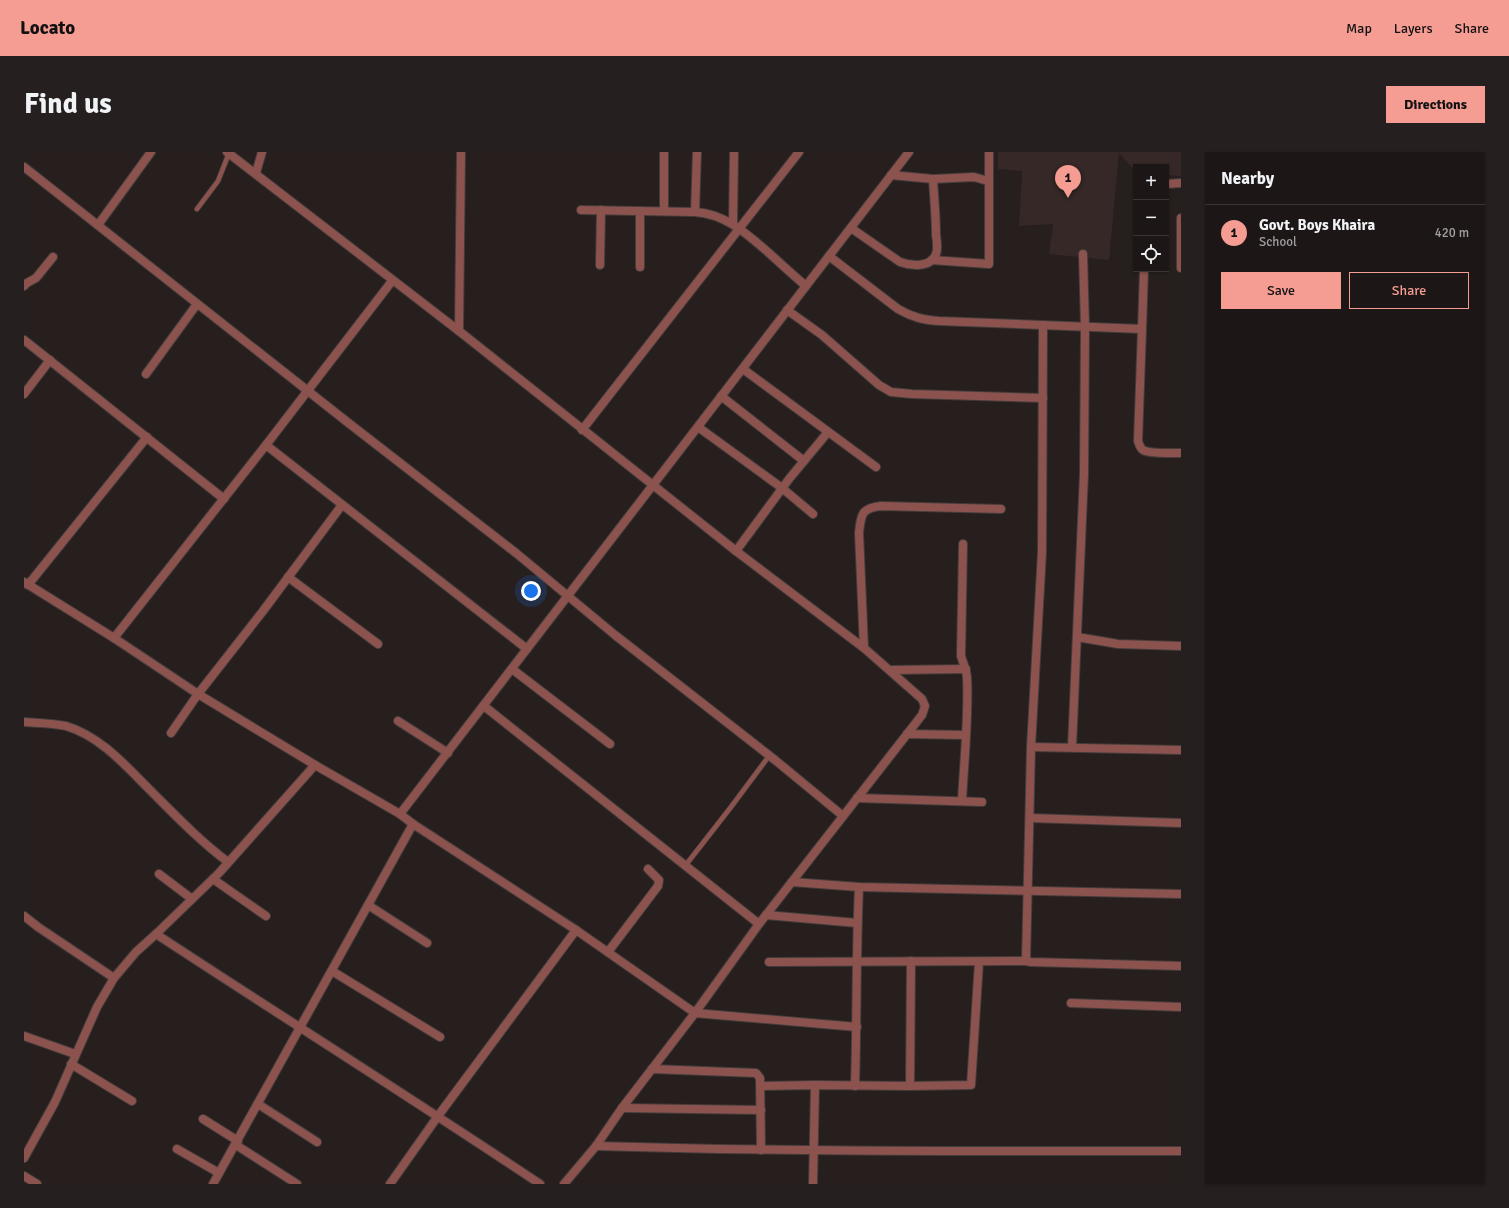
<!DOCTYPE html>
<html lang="en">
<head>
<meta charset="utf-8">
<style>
  :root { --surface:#1c1716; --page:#25201f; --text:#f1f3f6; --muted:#a09fa1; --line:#3a3635; --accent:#f59c93 }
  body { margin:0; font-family:Signika,sans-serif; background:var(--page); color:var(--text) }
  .controls { position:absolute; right:12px; top:12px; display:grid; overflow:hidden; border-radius:0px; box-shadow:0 1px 3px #0004 }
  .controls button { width:36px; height:36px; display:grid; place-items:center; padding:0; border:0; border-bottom:1px solid var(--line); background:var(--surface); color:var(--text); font:20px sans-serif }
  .you { position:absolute; left:507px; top:439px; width:14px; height:14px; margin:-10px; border:3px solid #fff; border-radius:50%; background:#1a73e8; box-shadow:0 0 0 6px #1a73e833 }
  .badge { display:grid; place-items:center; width:26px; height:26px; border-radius:50%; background:var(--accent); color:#111; font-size:13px; font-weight:700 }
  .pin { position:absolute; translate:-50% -33px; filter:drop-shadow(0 1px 2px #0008) }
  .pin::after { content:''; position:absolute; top:21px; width:14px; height:12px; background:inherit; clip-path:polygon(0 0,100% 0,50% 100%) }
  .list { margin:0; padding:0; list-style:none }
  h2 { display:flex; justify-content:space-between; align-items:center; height:52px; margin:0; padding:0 16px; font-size:17px }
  h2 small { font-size:13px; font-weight:400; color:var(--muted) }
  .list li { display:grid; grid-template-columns:26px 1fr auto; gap:12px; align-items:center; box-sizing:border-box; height:56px; padding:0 16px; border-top:1px solid var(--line) }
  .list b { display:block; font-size:15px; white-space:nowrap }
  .list p { margin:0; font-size:13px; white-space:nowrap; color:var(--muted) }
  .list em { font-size:13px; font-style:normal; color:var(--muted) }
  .actions { display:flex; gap:8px; padding:12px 16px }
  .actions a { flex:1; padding:9px 0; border:1px solid var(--accent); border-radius:0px; text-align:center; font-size:14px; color:var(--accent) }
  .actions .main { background:var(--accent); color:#111 }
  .icon { flex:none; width:22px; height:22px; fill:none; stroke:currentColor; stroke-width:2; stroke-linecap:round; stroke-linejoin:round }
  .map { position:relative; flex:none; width:1157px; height:1032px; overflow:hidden; border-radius:0px }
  header { display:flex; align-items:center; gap:24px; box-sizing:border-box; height:56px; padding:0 20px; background:var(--accent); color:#111 }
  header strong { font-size:19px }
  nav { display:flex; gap:22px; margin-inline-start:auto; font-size:14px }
  .intro { display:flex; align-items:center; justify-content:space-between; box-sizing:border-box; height:96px; padding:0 24px }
  h1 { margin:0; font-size:28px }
  .button { padding:10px 18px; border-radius:0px; background:var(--accent); color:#111; font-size:14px; font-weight:700 }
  main { display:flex; gap:24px; padding:0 24px }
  aside { flex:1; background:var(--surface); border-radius:0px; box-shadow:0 1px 3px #0004 }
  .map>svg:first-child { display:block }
</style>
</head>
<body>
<header>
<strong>Locato</strong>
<nav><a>Map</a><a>Layers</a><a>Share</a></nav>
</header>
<div class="intro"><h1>Find us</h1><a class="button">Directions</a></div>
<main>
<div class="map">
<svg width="1157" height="1032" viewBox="0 0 1157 1032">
  <rect width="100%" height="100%" fill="#261f1e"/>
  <!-- built -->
  <polygon fill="#352826" points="974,0 1157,0 1157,24 1142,23 1142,15 1112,15 1112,20 1095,1 1085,108 1025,102 1029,72 995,74 998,19 974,17"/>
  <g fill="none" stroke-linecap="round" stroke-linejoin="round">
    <!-- service casing -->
    <g stroke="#433c3b" stroke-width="6">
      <g id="service">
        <polyline points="173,57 194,29 205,1"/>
        <polyline points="661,714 707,655 745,604"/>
      </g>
    </g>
    <!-- minor casing -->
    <g stroke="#433c3b" stroke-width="10">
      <g id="minor">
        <polyline points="203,0 435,179 712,399 840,496 898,547 901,554 898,563 735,772 671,861 598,956 572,994 540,1032"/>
        <polyline points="640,0 640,59"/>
        <polyline points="0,15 322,269 492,401 591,483 751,608 819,664"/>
        <polyline points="232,21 238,0"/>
        <polyline points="867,23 909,27 950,25 964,29"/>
        <polyline points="1142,32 1157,31"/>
        <path d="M557 58 671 60C702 62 723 82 745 101 757 112 769 123 782 134"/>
        <polyline points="671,60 673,0"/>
        <polyline points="1157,66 1157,116"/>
        <polyline points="709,72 710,0"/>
        <polyline points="74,73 127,0"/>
        <path d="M827 76 876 110C887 114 907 116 912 102 914 97 913 89 912 83 912 64 910 45 909 27"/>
        <path d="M805 104 874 157C888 165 899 168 915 169L1118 177 1120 117"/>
        <polyline points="908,108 965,112 965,0"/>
        <polyline points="576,113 577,58"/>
        <polyline points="616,115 616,59"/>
        <polyline points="0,134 3,131 12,126 29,105"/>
        <polyline points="763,158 798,183 855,233 867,240 888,242 1019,246"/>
        <polyline points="1019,173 1018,400 1007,595 1002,809 1007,810 1157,814"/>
        <path d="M1118 177 1114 289C1115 292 1116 296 1119 298 1125 302 1149 301 1157 301"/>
        <polyline points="435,179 437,0"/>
        <polyline points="0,188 200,347"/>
        <polyline points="719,217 852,315"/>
        <polyline points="122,222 173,152"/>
        <polyline points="0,242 26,208"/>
        <polyline points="697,244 780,309"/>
        <polyline points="674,275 758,336 789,362"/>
        <polyline points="558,278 775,0"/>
        <polyline points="242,293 368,129"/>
        <polyline points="712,399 765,327 804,280"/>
        <polyline points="264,425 354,492"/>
        <polyline points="0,430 90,486 174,542 291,613 376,662"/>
        <polyline points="4,433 123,285"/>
        <polyline points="1053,485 1094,492 1157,494"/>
        <polyline points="90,486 242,293 503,497"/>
        <path d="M840 496 835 381C837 363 837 356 857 354L977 357"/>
        <polyline points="488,517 586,592"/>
        <polyline points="866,518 942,517"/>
        <polyline points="460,554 735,772"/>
        <polyline points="374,569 424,601"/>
        <path d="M0 570C14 571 29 571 42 574 76 584 102 614 126 638 151 663 176 689 204 710"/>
        <polyline points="147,581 174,542 239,459 318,353"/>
        <polyline points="883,582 941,583"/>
        <polyline points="1007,595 1157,598"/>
        <polyline points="1048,595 1060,322 1061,174 1059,102"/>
        <polyline points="833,646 958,650"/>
        <path d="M938 649C940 609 945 564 943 525 942 517 939 511 937 504L939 392"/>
        <polyline points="1006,666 1157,671"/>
        <polyline points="389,672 552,778 671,861 833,875"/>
        <polyline points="135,722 168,747"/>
        <polyline points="189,727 242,764"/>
        <polyline points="768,730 835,735 1157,742"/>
        <polyline points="344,753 403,791"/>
        <polyline points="742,763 833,771"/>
        <polyline points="0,764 14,775 90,826"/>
        <path d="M132 782C260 866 389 947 516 1032"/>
        <polyline points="584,800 634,734 635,728 624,717"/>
        <polyline points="745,810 1002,809"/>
        <polyline points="308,819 416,885"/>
        <polyline points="1047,851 1157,855"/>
        <polyline points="0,884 51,902"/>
        <polyline points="47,912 108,949"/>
        <polyline points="628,917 732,921 736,926 737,998"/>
        <polyline points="737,934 791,933 886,934 947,933 955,810"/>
        <path d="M831 934C833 867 832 801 835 735"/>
        <polyline points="886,934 887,809"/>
        <polyline points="234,952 293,990"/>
        <polyline points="598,956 737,958"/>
        <polyline points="179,967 214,989"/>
        <polyline points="212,993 273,1032"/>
        <path d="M572 994C767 1000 962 999 1157 999"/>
        <polyline points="153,997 195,1021"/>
        <polyline points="0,1006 31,950 73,855 90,826 112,800 132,782 195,721 291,613"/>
        <polyline points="366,1032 414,964 552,778"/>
        <polyline points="789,1032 791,933"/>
      </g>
    </g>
    <!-- tertiary casing -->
    <g stroke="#433c3b" stroke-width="10">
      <g id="tertiary">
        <polyline points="0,1024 13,1032"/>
        <polyline points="189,1032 389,672 376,662 885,0"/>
      </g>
    </g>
    <!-- service -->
    <use href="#service" stroke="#8c534e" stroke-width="4.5"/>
    <!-- minor -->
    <use href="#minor" stroke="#8c534e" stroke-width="8"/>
    <!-- tertiary -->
    <use href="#tertiary" stroke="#8c534e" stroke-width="8"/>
  </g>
</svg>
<div class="controls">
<button>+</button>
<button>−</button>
<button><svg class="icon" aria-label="locate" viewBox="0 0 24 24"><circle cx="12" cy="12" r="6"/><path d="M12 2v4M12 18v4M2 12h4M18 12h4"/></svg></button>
</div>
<div class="you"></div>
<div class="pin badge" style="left:1044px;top:46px">1</div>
</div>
<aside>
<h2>Nearby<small></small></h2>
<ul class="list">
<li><span class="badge">1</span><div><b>Govt. Boys Khaira</b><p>School</p></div><em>420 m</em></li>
</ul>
<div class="actions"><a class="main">Save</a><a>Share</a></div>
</aside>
</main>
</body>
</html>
